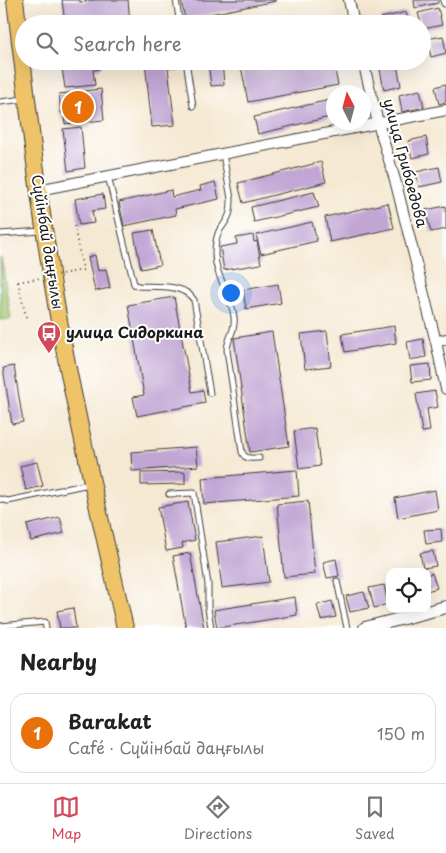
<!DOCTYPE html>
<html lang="en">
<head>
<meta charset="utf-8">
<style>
  :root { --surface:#fff; --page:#f2f2f2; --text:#222; --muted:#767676; --line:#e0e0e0; --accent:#d1495b }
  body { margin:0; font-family:"Playpen Sans",sans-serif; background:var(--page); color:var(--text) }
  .controls { position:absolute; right:15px; bottom:15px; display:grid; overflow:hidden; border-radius:10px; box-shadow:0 5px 20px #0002 }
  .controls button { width:45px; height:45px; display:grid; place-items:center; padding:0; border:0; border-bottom:1px solid var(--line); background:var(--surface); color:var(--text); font:25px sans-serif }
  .compass { position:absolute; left:326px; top:85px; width:45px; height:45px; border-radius:50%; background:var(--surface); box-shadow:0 5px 20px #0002; rotate:354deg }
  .you { position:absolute; left:230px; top:292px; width:18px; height:18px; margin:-12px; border:4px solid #fff; border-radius:50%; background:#1a73e8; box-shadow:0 0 0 8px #1a73e833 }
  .badge { display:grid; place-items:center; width:32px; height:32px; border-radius:50%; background:var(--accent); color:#fff; font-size:16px; font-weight:700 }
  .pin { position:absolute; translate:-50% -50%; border:2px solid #fff; box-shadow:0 1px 5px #0006 }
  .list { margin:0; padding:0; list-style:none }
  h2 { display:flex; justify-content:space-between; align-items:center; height:65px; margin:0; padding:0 20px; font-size:21px }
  h2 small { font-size:16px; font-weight:400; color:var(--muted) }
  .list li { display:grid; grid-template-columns:32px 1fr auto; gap:15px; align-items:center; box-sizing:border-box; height:80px; margin:0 10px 10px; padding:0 10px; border:1px solid var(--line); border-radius:15px }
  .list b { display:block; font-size:19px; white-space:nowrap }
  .list p { margin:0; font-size:16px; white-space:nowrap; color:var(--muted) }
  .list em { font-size:16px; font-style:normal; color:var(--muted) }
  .icon { flex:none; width:28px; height:28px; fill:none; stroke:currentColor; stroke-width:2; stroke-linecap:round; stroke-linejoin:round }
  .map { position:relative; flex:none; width:446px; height:628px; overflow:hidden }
  .search { position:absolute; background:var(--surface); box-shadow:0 5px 20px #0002; left:15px; right:15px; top:15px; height:55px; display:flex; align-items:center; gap:12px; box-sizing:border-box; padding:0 18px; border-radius:28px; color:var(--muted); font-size:19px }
  .sheet { height:155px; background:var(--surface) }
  nav { display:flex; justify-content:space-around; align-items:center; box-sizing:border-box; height:70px; border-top:1px solid var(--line); background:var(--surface); font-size:14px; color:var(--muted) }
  nav a { display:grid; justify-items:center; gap:2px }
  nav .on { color:var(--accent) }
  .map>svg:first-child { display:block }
</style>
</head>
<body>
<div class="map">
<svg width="446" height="628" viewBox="0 0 446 628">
  <rect width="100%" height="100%" fill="#fff"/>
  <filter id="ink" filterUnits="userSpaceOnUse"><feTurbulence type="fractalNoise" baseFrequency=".02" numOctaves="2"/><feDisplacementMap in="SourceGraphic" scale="10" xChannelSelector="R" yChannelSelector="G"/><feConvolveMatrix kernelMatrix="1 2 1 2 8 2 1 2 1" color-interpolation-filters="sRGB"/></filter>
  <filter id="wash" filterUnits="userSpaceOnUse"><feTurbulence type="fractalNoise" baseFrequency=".0096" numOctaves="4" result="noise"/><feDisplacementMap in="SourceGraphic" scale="20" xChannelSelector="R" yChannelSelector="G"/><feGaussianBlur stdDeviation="1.12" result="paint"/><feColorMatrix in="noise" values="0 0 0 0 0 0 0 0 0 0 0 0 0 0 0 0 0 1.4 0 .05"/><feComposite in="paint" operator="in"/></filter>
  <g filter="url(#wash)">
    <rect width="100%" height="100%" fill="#f5e9d3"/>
    <!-- green -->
    <polygon fill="#9ec570" stroke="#5d7046" points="0,257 1,257 11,319 0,320"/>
    <g id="blocks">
      <!-- building -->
      <g fill="#c1a6d4">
        <polygon points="62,0 80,0 80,2 95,0 128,0 130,24 65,24"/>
        <polygon points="181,0 276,0 276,1 185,19"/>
        <polygon points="414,0 438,0 438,3 415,8"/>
        <polygon points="438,8 442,25 423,29 418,13"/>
        <polygon points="406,12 409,24 382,24 381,18"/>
        <polygon points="443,36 446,53 431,57 427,39"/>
        <polygon points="61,61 99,61 100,69 93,70 95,85 65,88"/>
        <polygon points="154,61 182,61 182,66 168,68 175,125 152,127 145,62"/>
        <polygon points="208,61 222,61 224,85 211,86"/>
        <polygon points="240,61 333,61 338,85 248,102"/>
        <polygon points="397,65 401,86 384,90 380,69"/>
        <polygon points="446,84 446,102 439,104 435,87"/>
        <polygon points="101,89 104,120 65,124 64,117 76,116 75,112 61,113 59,94"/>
        <polygon points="420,90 424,107 402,112 399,95"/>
        <polygon points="334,99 334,116 258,134 254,117"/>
        <polygon points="81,127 85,168 68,171 63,129"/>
        <polygon points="426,137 429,154 412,158 408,141"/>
        <polygon points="321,162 326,182 243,203 238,183"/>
        <polygon points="439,167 442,182 419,187 416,172"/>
        <polygon points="215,182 219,199 175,209 176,215 124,226 119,202 171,190 172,197 201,190 200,186"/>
        <polygon points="314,192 319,207 254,222 251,207"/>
        <polygon points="103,194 105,209 92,211 94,223 79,225 75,199"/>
        <polygon points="388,203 394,228 330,242 325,217"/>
        <polygon points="446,206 446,229 431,232 425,210"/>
        <polygon points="312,222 317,241 261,254 256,235"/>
        <polygon points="153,230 160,265 141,269 134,233"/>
        <polygon points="253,235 254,242 257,241 261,264 224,270 220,247 237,244 236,238"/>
        <polygon points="95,255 98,271 106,269 110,288 95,291 88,257"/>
        <polygon points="278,284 281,303 246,309 243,290"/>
        <polygon points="174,297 192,392 203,390 205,403 137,416 133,397 144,395 128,305"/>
        <polygon points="394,326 396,343 345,352 342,334"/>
        <polygon points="327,331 331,366 305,369 301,334"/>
        <polygon points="272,332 289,446 250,452 234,338"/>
        <polygon points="423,339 426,357 410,360 407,342"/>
        <polygon points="430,364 431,380 412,382 410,366"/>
        <polygon points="14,366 23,422 12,424 3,368"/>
        <polygon points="435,391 438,407 427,409 430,431 422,432 416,394"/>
        <polygon points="315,428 320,466 299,469 294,431"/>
        <polygon points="196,447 198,466 132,471 131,452"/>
        <polygon points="37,462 43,486 26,490 20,466"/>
        <polygon points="297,470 299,496 204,504 202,478"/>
        <polygon points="185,472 185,484 141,485 141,473"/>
        <polygon points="435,490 438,510 398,518 395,498"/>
        <polygon points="308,501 315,574 284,577 277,504"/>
        <polygon points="188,502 195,540 182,543 183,548 166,551 158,507"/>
        <polygon points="60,517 64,533 31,541 27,525"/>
        <polygon points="441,529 442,542 426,544 424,530"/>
        <polygon points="263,536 269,582 222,588 216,542"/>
        <polygon points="433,551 436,566 423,568 420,553"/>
        <polygon points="190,553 204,628 186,628 173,556"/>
        <polygon points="336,559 339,576 327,578 323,562"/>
        <polygon points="432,573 437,588 427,591 427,575"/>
        <polygon points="384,585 388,604 374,608 369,588"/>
        <polygon points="364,592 369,608 350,612 346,596"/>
        <polygon points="295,597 297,615 217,628 214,610"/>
        <polygon points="332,601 336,617 321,620 317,605"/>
        <polygon points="73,608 76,628 60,628 57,611"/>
      </g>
    </g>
  </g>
  <g filter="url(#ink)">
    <use href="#blocks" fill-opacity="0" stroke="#3d3b37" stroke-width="1"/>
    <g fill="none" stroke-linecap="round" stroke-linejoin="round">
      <!-- service casing -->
      <g stroke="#3d3b37" stroke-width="7">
        <g id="service">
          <polyline points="176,0 180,24"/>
          <polyline points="186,61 193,106"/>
          <polyline points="0,102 24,99"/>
          <path d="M223 154 231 199C231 204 231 210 229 215 227 221 223 226 219 231 216 238 215 246 215 254 215 277 232 295 234 317 236 331 228 336 227 350L242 452C245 460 252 458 259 458"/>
          <path d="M108 176 134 284 138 286C156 287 183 283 194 300L210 393"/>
          <polyline points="0,234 41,231"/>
          <polyline points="169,494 194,493 208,584 208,608 211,628"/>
          <polyline points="0,499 8,501 89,484"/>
          <polyline points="337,581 347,628"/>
          <polyline points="0,626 45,622 46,628"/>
        </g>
      </g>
      <!-- minor casing -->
      <g stroke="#3d3b37" stroke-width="12">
        <g id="minor">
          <polyline points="349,0 354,24"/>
          <polyline points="446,0 446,2"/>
          <polyline points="363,61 378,123 395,180 436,342 446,389"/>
          <polyline points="38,190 446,110"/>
          <polyline points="436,342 446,339"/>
        </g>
      </g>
      <!-- tertiary casing -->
      <g stroke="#3d3b37" stroke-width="14">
        <polyline id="tertiary" points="365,628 446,607"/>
      </g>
      <!-- primary casing -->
      <g stroke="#3d3b37" stroke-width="18">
        <path id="primary" d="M15 0C29 116 42 233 64 348 82 442 104 535 125 628"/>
      </g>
      <!-- path -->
      <g stroke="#3d3b37" stroke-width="2" stroke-dasharray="1 4" stroke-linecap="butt">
        <polyline points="74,226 83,270"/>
        <polyline points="18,282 27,321"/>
      </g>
      <!-- service -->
      <use href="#service" stroke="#fff" stroke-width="5"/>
      <!-- minor -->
      <use href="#minor" stroke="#fff" stroke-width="10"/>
      <!-- tertiary -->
      <use href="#tertiary" stroke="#fff" stroke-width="12"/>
      <!-- primary -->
      <use href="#primary" stroke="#efc469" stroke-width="16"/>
      <!-- path-bridge -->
      <polyline stroke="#3d3b37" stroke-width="2" stroke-dasharray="1 4" stroke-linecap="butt" points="18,282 83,270"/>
    </g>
  </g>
  <!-- icons -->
  <defs>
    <g id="bus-pin" transform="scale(1.25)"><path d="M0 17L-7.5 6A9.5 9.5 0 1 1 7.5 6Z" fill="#d1495b" stroke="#fff"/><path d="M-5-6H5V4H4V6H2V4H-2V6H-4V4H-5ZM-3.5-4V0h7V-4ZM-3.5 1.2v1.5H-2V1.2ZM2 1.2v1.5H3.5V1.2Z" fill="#fff"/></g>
  </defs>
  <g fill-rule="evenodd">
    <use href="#bus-pin" x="49" y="333"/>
  </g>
  <g text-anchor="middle" stroke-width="4" stroke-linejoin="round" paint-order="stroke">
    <!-- street labels -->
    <g font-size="15" fill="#1c1c1c" stroke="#fff">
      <text transform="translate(405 163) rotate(75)" y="5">улица Грибоедова</text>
      <text transform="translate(47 242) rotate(81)" y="5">Сүйінбай даңғылы</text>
    </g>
    <!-- poi labels -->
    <g font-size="15" font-weight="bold" fill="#1c1c1c" stroke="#fff" text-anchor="start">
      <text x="66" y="338">улица Сидоркина</text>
    </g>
  </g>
</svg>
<div class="controls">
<button><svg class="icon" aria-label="locate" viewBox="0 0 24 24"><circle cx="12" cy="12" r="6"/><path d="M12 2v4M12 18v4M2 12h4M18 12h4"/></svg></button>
</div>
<svg class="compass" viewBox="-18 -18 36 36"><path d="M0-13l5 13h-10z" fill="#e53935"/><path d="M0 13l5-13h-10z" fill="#767676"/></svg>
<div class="you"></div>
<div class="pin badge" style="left:78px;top:107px;background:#e8710a">1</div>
<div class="search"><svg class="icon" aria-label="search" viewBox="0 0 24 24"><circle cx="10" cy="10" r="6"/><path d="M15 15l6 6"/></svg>Search here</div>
</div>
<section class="sheet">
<h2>Nearby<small></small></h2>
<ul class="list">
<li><span class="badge" style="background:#e8710a">1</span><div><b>Barakat</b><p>Café · Сүйінбай даңғылы</p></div><em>150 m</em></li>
</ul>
</section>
<nav>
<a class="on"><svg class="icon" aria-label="map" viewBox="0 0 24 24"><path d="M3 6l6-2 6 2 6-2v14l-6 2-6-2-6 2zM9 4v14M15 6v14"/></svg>Map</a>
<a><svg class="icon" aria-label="directions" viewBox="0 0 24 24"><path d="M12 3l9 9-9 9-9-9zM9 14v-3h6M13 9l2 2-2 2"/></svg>Directions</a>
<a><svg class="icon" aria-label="saved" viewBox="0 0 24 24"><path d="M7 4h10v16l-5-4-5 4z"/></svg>Saved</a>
</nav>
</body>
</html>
